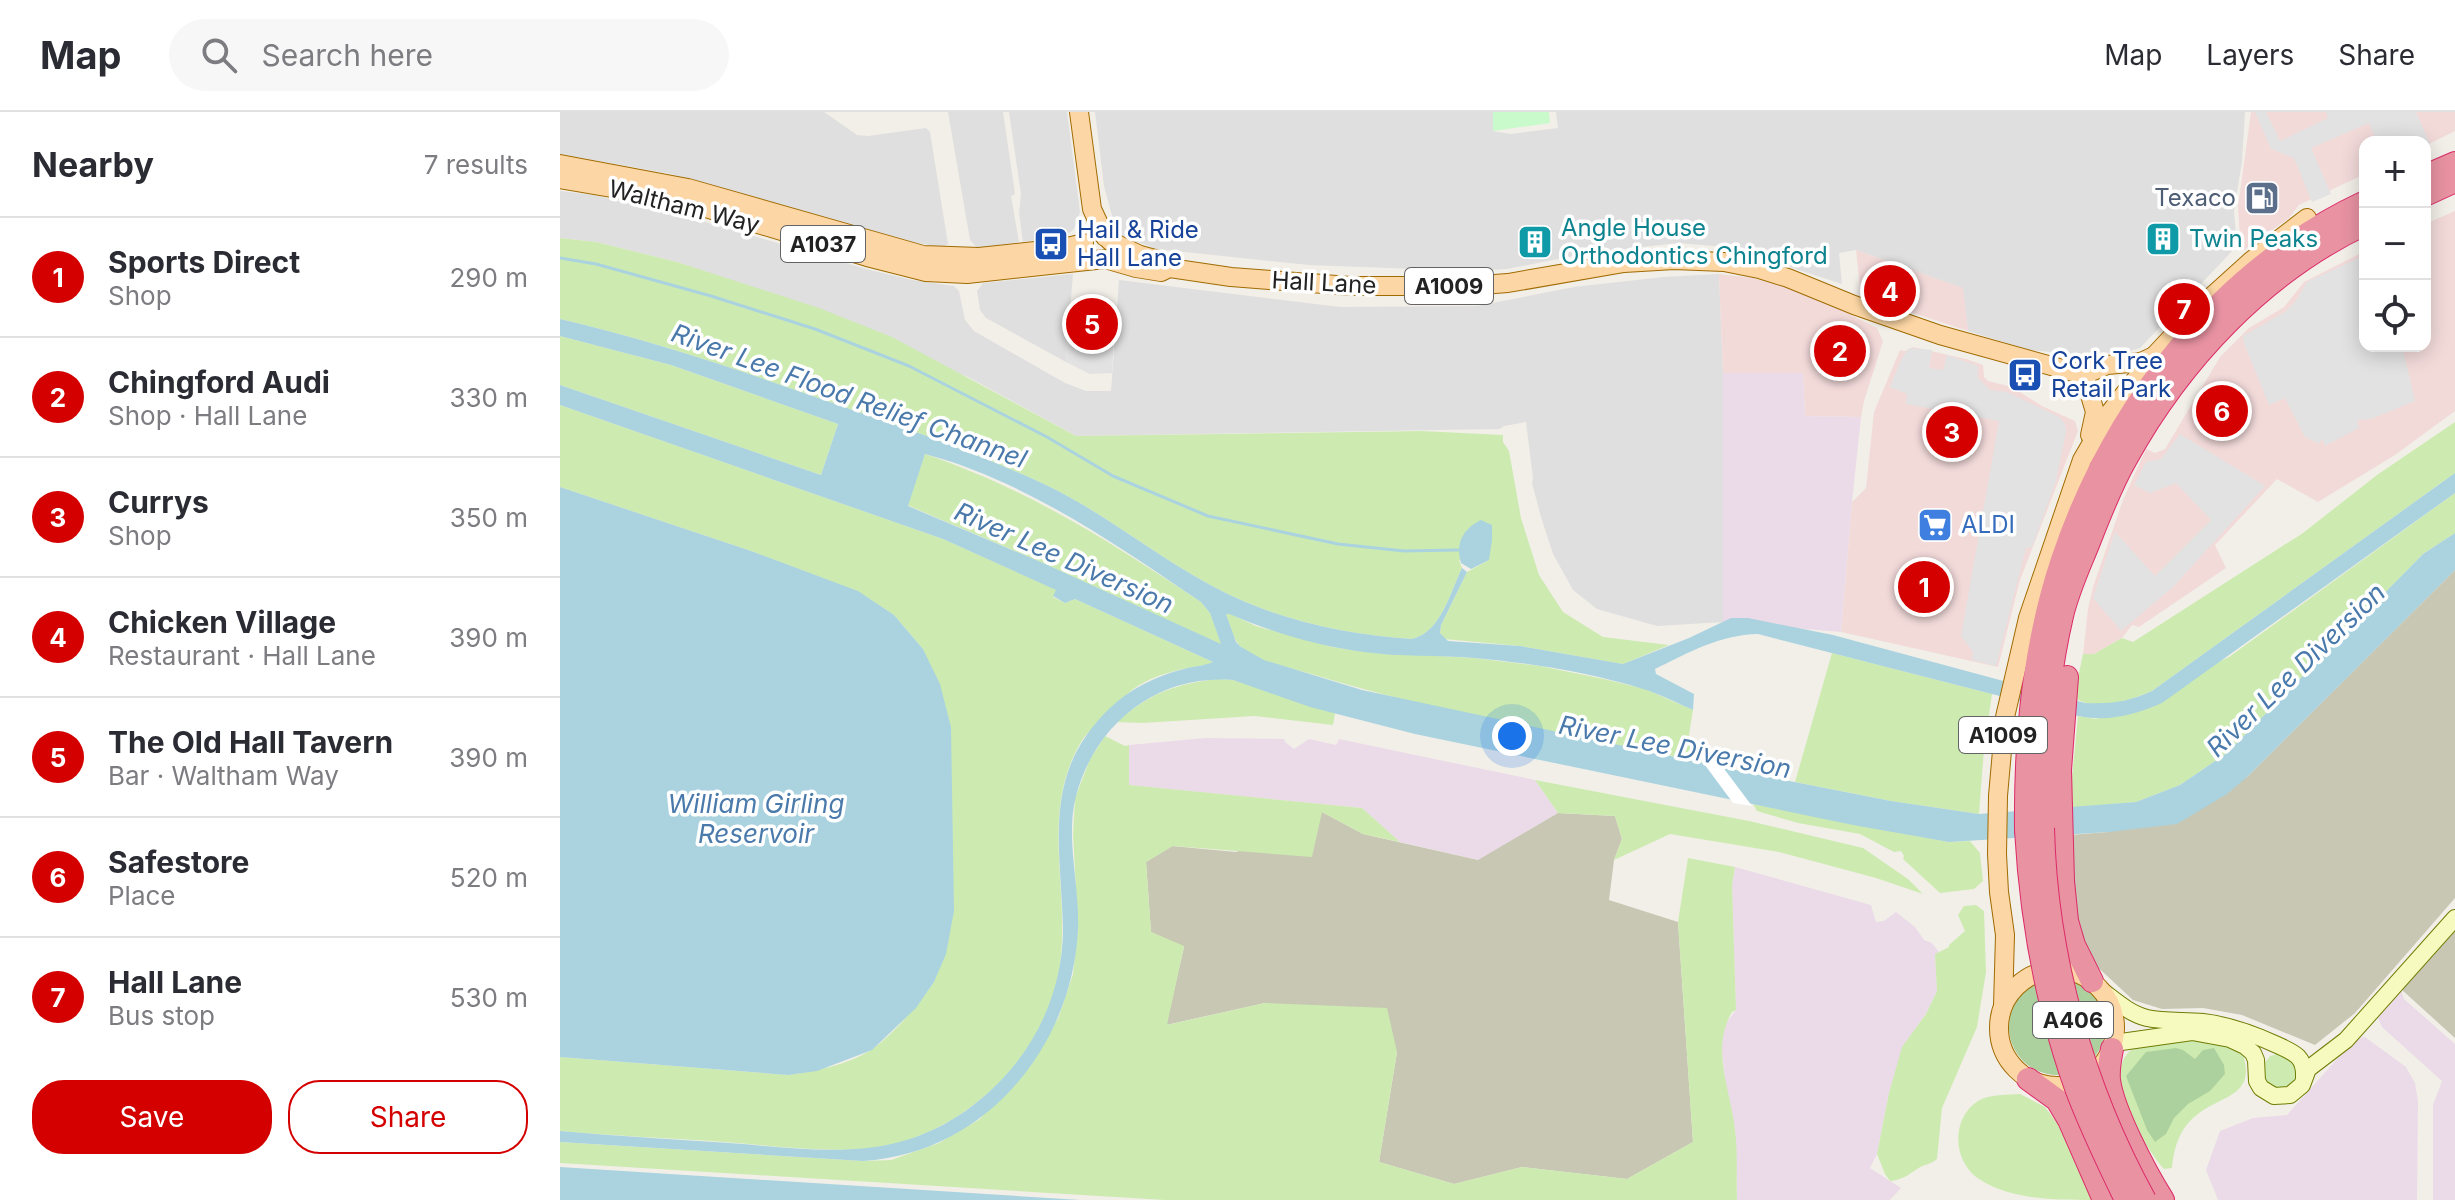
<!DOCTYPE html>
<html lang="en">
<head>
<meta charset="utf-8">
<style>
  :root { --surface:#fff; --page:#f7f7f7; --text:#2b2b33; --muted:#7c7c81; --line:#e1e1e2; --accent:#d40000 }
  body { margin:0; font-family:Inter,sans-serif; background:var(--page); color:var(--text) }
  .controls { position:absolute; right:24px; top:24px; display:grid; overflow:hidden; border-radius:16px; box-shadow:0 4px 20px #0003 }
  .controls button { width:72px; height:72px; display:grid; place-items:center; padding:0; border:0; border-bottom:2px solid var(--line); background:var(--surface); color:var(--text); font:40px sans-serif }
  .you { position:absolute; left:952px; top:624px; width:28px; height:28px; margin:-20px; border:6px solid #fff; border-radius:50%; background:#1a73e8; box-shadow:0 0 0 12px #1a73e833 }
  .badge { display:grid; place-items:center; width:52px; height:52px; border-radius:50%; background:var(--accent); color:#fff; font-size:26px; font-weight:700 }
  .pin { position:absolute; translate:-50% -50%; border:4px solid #fff; box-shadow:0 2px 8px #0006 }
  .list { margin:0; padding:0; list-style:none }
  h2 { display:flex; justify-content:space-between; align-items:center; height:104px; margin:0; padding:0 32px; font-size:34px }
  h2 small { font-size:26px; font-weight:400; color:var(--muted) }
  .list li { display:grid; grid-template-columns:52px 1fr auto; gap:24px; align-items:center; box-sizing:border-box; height:120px; padding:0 32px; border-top:2px solid var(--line) }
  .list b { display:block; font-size:30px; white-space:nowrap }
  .list p { margin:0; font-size:26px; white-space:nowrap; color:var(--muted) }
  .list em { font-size:26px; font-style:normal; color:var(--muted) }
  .actions { display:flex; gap:16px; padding:24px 32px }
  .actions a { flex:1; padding:18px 0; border:2px solid var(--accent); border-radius:32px; text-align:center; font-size:28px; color:var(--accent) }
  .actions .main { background:var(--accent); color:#fff }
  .icon { flex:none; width:44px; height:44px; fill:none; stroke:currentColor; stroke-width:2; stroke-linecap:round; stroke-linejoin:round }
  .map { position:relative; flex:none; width:1895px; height:1088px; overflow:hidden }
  header { display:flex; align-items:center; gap:48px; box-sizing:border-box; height:112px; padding:0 40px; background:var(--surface); border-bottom:2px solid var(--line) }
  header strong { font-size:38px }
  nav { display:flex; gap:44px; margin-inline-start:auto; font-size:28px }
  .search { width:560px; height:72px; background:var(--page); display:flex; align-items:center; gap:20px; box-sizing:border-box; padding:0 28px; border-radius:44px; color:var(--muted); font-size:30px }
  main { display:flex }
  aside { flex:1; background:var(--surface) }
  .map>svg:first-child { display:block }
</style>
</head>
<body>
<header>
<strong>Map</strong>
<div class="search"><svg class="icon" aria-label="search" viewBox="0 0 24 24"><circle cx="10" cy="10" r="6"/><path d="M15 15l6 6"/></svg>Search here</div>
<nav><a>Map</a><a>Layers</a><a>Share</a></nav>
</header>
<main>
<aside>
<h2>Nearby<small>7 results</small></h2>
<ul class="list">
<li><span class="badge">1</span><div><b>Sports Direct</b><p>Shop</p></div><em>290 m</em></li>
<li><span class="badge">2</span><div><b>Chingford Audi</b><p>Shop · Hall Lane</p></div><em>330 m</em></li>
<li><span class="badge">3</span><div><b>Currys</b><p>Shop</p></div><em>350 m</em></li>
<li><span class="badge">4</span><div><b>Chicken Village</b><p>Restaurant · Hall Lane</p></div><em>390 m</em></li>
<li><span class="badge">5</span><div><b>The Old Hall Tavern</b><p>Bar · Waltham Way</p></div><em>390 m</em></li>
<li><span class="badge">6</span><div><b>Safestore</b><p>Place</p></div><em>520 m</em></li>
<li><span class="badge">7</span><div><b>Hall Lane</b><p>Bus stop</p></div><em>530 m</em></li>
</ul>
<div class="actions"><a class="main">Save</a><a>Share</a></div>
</aside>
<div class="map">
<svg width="1895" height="1088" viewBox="0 0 1895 1088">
  <rect width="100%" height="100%" fill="#f2efe9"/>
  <!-- residential -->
  <g fill="#e0dfdf">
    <polygon points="0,0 264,0 297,23 308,24 366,16 370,20 388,132 382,135 338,128 111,62 0,42"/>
    <polygon points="388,0 443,0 455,82 451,84 459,130 417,136 410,128"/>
    <polygon points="449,0 507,0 520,100 514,117 505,124 463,130 459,101 461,82"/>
    <polygon points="535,0 933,0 933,19 951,22 998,16 996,0 1685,0 1682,49 1674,99 1677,134 1580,236 1566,240 1513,242 1469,238 1408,219 1402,176 1296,138 1279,141 1282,172 1168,135 1117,131 1023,142 947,157 911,159 749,153 596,137 557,122 544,74"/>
    <polygon points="0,79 33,83 125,104 310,158 352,168 394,174 399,179 405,208 414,219 505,271 526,279 551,279 559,168 780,195 917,194 1014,175 1103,165 1159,162 1163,261 1163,510 1097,514 1037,497 1013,478 993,442 981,405 972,371 973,366 966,310 944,314 940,317 516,324 408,265 117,150 36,130 0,126"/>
    <polygon points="513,162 506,250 426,206 420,198 417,179 423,171"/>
  </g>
  <!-- commercial -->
  <g fill="#f2dad9">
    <polygon points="1691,0 1895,0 1895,19 1865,34 1865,30 1805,30 1805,62 1739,93 1729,106 1684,138 1680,126 1678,95"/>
    <polygon points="1895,99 1895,299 1835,343 1758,390 1717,367 1655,433 1666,456 1579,515 1572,513 1562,526 1534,542 1523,542 1528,497 1533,475 1563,388 1586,337 1595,341 1605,337 1660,245 1689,216 1724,195 1744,170 1805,139 1805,234 1865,234 1865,112"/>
    <polygon points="1296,138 1403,176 1408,219 1301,184"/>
    <polygon points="1159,162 1193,166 1244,179 1317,216 1323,229 1304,289 1301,305 1245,304 1243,261 1163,261"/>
    <polygon points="1353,235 1406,247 1423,253 1424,265 1428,269 1452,275 1482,294 1515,309 1518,319 1460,468 1438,555 1281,520 1292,390 1306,376 1314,300 1340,238 1345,239"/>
  </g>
  <!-- industrial -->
  <g fill="#ebdbe8">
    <polygon points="1163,261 1243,261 1245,304 1301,305 1292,390 1281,520 1163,510"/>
    <polygon points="646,626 724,627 725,630 734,637 749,627 776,633 779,627 975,668 998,701 919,748 840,730 802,696 568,673 569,633"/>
    <polygon points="1175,755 1311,793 1316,810 1324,809 1336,800 1355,815 1364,828 1372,831 1379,840 1375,843 1377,879 1367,900 1344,934 1329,981 1317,1042 1310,1056 1341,1076 1330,1088 1177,1088 1175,1016 1167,983 1161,935 1165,912 1176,898 1172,773"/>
    <polygon points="1841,877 1844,887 1895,932 1895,1088 1873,1088 1873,993 1882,969 1822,915 1817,904"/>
    <polygon points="1805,925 1846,955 1855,971 1858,989 1857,1088 1658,1088 1646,1058 1660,1019 1693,1006 1727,1003 1795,927"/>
  </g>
  <!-- construction -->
  <g fill="#c7c7b4">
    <polygon points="1895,458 1895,786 1795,901 1755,933 1682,903 1643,896 1602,897 1573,888 1531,849 1517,817 1509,723 1549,720 1687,665"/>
    <polygon points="762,700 803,722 918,748 998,701 1055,704 1062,727 1054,748 1049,788 1118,810 1133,1030 1067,1067 962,1055 894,1072 819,1050 837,940 705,891 606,913 624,835 591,820 586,750 612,734 676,740"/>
    <polygon points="1895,818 1895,926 1841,877"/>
  </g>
  <!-- grass -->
  <g fill="#cdebb0">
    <path d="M0 126 36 130 117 150 259 196 332 225 516 324 862 319 943 323V330L949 339 961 406 979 463 1003 500 1043 525 1109 533 1063 552 960 534 884 527 880 521 881 513 907 460 929 448H899L902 456C890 481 881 520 852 527 782 522 716 508 654 475 597 445 546 402 488 374 416 340 342 315 267 289 179 258 91 228 0 207Z"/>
    <polygon points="0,224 111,253 278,312 261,363 0,273"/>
    <path d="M0 293 383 427 497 478 493 485 505 491 515 487 653 550 652 552C625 556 595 561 572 578 563 585 555 596 546 604 538 612 527 620 521 630 481 698 508 771 501 844 493 929 424 1004 345 1029 290 1046 220 1034 164 1030 109 1026 54 1024 0 1019V945L228 963C256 959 287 953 311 938 331 925 361 890 374 870L363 537 334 503 297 479 191 439 0 375Z"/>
    <path d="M1895 310V361L1592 579C1571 588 1533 601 1514 585L1523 542H1534L1562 526 1573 530 1743 421 1817 363Z"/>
    <path d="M365 342C470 378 549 429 641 490L650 501 662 533 483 451 347 393Z"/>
    <polygon points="1895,381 1895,421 1863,442 1667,641 1620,673 1576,690 1509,696 1518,604 1536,607 1669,545"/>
    <path d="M668 501 696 514 772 535 807 540 914 546 980 554 1044 567 1085 577 1133 598 1128 629 1141 650C1012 622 881 602 755 563 731 556 700 551 681 535 673 528 670 512 666 502Z"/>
    <polygon points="1272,541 1432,582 1424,637 1419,702 1331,689 1235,670"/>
    <path d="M659 567 673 568 775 601 773 613 694 604 583 611 556 610C591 581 614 572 659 567Z"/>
    <path d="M545 624 565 634 569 633V673L802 696 840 730 803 722 762 700 752 745 613 734 586 750 591 820 624 834 607 913 705 891 827 896 837 940 819 1050 894 1072 962 1055 1067 1067 1133 1030 1118 810 1128 746 1175 755 1172 773 1176 898 1172 900C1150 938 1171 978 1175 1018 1178 1041 1176 1065 1177 1088H605L0 1051V1030L303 1049 331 1048 379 1031 420 1007 498 907 513 862 518 817 513 722 515 686 530 647Z"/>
    <polygon points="975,668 1189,709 1303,736 1348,767 1363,782 1316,766 1219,740 1110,722 1054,748 1062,727 1055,704 998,701"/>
    <polygon points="1193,692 1389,730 1410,729 1420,741 1423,769 1414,777 1380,781 1343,747 1344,744 1341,739 1334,740 1300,722 1238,711 1197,699"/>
    <path d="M1416 793 1424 799 1426 860 1417 915 1382 996 1377 1047C1370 1053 1364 1052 1357 1057 1348 1063 1342 1068 1330 1069L1325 1062 1317 1042 1329 981 1342 935 1366 902 1377 879 1375 842 1389 835V833L1405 819 1398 803 1404 794Z"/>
    <path d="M1601 928C1630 928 1656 926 1682 940 1698 984 1662 983 1638 1002 1620 1015 1614 1035 1612 1056L1604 1057C1585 1035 1544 970 1567 942 1574 933 1590 931 1601 928Z"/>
    <polygon points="1721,941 1736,948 1738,968 1721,979 1704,969 1703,953 1710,944"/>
    <path d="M1460 982 1485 995 1506 1023 1532 1088C1496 1088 1451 1088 1419 1067 1393 1050 1390 1007 1418 989 1429 982 1448 983 1460 982Z"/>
  </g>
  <!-- forest -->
  <g fill="#add19e">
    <circle cx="1497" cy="915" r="48"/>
    <polygon points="1616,936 1623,938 1635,947 1643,938 1654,936 1664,953 1665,962 1650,979 1628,992 1614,1006 1606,1022 1595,1030 1587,1018 1566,964 1586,940"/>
  </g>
  <!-- park -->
  <polygon fill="#c8facc" points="933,0 989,0 990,11 933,19"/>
  <!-- parking -->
  <g fill="#e2e2e2">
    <polygon points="1695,0 1706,0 1720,29 1768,6 1766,0 1856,0 1870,32 1865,34 1865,30 1817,30 1809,11 1751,36 1771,82 1752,90 1734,46 1711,37"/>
    <polygon points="1805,143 1805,234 1842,234 1855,289 1811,307 1797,308 1799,316 1765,334 1762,327 1759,332 1745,325 1725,286 1709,293 1684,231 1683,224 1725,200 1735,190 1747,170"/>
    <polygon points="508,224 554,225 552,261 530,262 506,250"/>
    <polygon points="1349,236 1372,238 1369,256 1383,258 1387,243 1418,254 1418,266 1430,278 1447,280 1499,305 1505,312 1506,320 1496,369 1472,435 1466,436 1436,554 1412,548 1413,540 1401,524 1439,309 1346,292 1347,282 1330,275 1341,248"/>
    <polygon points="1620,322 1705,374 1613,475 1561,519 1533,486 1555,420 1595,464 1651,408 1616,371 1590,381 1574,373 1586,350 1601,347"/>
  </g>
  <!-- water -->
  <g fill="#aad3df" fill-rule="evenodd">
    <path d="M0 207C91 228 179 258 267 289 342 315 416 340 488 374 546 402 597 445 654 475 716 508 782 522 852 527 881 520 890 481 902 456L907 460 881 513 880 521 888 529 960 534 1063 552 1129 526 1171 506H1188L1273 523 1525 591C1552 592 1567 590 1592 579L1895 361V381L1602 591C1574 603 1549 610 1518 604L1198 522C1159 523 1130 540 1095 557L1096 562 1134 582 1133 598C1117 591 1100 582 1083 577 1028 560 970 551 914 546 877 543 840 545 804 540 758 534 711 520 669 502H666L676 530 681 535 704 548 802 578 1204 664 1331 689 1419 702 1576 690 1620 673 1667 641 1863 442 1895 421V458L1687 665 1667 682 1617 712 1549 720 1389 730 1293 713 855 622 750 595 673 568C597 562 535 612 516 684 505 727 520 774 518 818 512 936 424 1042 303 1049L0 1030V1019C56 1024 113 1027 169 1031 225 1035 288 1045 343 1029 389 1016 427 987 456 951 486 913 503 865 503 817 501 732 481 662 550 596 571 576 596 564 624 557 633 554 645 554 653 550L515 487 505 491 493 484 496 478 383 427 0 293V273L261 363 278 312 111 253 0 224ZM365 342C466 369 555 432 641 490L650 501 661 532 483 451 348 394Z"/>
    <polygon points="0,375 191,439 298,479 334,503 363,537 380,572 391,615 394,799 386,842 374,870 356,896 312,938 257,959 228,963 0,945"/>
    <path d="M921 408 932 413V428L929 448 911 457 901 451C895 431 903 417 921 408Z"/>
    <polygon points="0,1055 520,1088 0,1088"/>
  </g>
  <!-- pier -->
  <polygon fill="#fff" points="1142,649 1159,650 1192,694 1173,691"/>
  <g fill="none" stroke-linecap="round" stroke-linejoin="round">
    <!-- stream -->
    <polyline stroke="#aad3df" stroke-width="3" points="0,146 36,152 151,184 255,217 349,254 487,325 553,364 648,404 778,432 844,439 898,438"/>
    <!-- secondary casing -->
    <g stroke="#707d05" stroke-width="18">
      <g id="secondary">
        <path d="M1545 881C1558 891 1571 902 1587 906 1606 910 1625 908 1643 910 1669 913 1691 921 1715 932 1732 940 1745 943 1744 965"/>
        <polyline points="1554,931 1632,920 1670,927 1685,934 1693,941 1696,948 1697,969 1701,976 1714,984 1730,983 1742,973 1748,957 1786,928 1895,806"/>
      </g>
    </g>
    <!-- primary casing -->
    <g stroke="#a06b00" stroke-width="20">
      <g id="primary">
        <polyline points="519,0 532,97 545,125"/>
        <polyline points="0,52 128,76 363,143 419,145 503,136 524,131"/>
        <polyline points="0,67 116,87 307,145 366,160 407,162 545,147 576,156 601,160 607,157"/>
        <polyline points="550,129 580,143 602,149 610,156 671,165 790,174 908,174 948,171 1064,151 1114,148 1164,150 1199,157 1228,166 1294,193 1380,223 1524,263 1547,253 1581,250 1594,244"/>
        <polyline points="1524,263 1535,300 1530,323"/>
        <circle cx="1497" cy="916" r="58"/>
        <polyline points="1443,894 1445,823 1439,780 1437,742 1438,684 1445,605 1468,506 1522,348 1548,303 1594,244 1639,196 1691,149 1747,106"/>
      </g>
    </g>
    <!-- highway casing -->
    <g stroke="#dc2a67" stroke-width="24">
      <g id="highway">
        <polyline points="1865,64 1895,51"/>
        <polyline points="1865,83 1895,69"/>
        <polyline points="1507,565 1500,658 1503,769 1507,809 1514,833 1532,869"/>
        <path d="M1483 716C1481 646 1486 573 1502 504 1508 478 1519 455 1529 430 1540 402 1551 373 1566 347 1620 249 1703 160 1805 112"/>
        <path d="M1466 718C1465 627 1473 534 1502 448 1553 296 1658 159 1805 90"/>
        <path d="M1552 937C1550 947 1548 958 1549 968 1553 999 1586 1061 1603 1088"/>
        <polyline points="1468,967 1497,988 1509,1008 1544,1088"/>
      </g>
    </g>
    <!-- secondary -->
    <use href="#secondary" stroke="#f7fabf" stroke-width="16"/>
    <!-- primary -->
    <use href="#primary" stroke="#fcd6a4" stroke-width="18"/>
    <!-- highway -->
    <use href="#highway" stroke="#e892a2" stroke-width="22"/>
    <!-- highway-bridge casing -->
    <g stroke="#dc2a67" stroke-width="24" stroke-linecap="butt">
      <g id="highway-bridge">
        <path d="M1483 716C1486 844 1523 976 1585 1088"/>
        <path d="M1466 718C1471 807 1486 892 1516 976 1530 1014 1548 1051 1566 1088"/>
      </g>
    </g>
    <!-- highway-bridge -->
    <use href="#highway-bridge" stroke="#e892a2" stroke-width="22"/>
  </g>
  <!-- icons -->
  <defs>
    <g id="fuel-square" transform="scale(1.8)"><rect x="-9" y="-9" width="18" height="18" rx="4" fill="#5c6f8a" stroke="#fff"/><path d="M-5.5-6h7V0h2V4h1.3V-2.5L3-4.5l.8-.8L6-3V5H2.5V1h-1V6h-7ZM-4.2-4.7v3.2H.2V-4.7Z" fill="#fff"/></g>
    <g id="building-square" transform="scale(1.8)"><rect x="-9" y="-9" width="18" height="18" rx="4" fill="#0f9aa8" stroke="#fff"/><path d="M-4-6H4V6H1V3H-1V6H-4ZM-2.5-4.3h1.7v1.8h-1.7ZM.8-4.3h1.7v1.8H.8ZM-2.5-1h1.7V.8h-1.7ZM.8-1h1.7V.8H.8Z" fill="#fff"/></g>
    <g id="bus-square" transform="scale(1.8)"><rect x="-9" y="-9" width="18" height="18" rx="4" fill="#1a4fb4" stroke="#fff"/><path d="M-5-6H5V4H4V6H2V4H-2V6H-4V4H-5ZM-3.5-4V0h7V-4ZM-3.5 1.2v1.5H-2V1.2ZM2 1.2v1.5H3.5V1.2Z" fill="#fff"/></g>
    <g id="supermarket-square" transform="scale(1.8)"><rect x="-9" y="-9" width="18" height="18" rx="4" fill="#3f7fe0" stroke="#fff"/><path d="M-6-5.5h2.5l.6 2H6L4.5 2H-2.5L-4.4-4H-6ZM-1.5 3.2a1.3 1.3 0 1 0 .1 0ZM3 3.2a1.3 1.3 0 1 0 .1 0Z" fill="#fff"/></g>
  </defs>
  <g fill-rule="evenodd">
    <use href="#fuel-square" x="1702" y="86"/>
    <use href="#building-square" x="1603" y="127"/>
    <use href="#building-square" x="975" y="130"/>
    <use href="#bus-square" x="491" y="132"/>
    <use href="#bus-square" x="1465" y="263"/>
    <use href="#supermarket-square" x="1375" y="413"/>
  </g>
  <g text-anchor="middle" stroke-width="7" stroke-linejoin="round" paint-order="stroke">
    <!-- shield labels -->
    <g fill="#fff" stroke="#646464" stroke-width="2">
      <rect x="221" y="114" width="84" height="36" rx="6"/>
      <rect x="845" y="156" width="88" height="36" rx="6"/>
      <rect x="1399" y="605" width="88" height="36" rx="6"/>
      <rect x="1473" y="890" width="80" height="36" rx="6"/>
    </g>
    <g font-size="22" font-weight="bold" fill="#222">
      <text x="263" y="140">A1037</text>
      <text x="889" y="182">A1009</text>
      <text x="1443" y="631">A1009</text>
      <text x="1513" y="916">A406</text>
    </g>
    <!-- service labels -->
    <g font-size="24" fill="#4e5e75" stroke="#fff" text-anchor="end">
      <text x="1676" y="94">Texaco</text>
    </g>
    <!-- street labels -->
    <g font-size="24" fill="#222" stroke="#fff">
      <text transform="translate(124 95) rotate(14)" y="8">Waltham Way</text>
      <text transform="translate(764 171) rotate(3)" y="8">Hall Lane</text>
    </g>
    <!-- culture labels -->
    <g font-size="24" fill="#0d838f" stroke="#fff" text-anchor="start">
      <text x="1001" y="124">Angle House<tspan x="1001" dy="28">Orthodontics Chingford</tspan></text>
      <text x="1629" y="135">Twin Peaks</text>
    </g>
    <!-- transit labels -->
    <g font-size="24" fill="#164399" stroke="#fff" text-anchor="start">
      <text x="517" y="126">Hail &amp; Ride<tspan x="517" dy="28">Hall Lane</tspan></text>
      <text x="1491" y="257">Cork Tree<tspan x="1491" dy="28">Retail Park</tspan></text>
    </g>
    <!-- shop labels -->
    <g font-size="24" fill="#366cbe" stroke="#fff" text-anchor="start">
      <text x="1401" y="421">ALDI</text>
    </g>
    <!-- water labels -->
    <g font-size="26" font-style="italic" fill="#4a7aab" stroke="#fff">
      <text transform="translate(289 284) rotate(20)" y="9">River Lee Flood Relief Channel</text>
      <text transform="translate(504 446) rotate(24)" y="9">River Lee Diversion</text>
      <text transform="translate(1736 558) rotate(-44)" y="9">River Lee Diversion</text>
      <text transform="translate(1115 635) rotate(11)" y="9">River Lee Diversion</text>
      <text x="196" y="701">William Girling<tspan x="196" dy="30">Reservoir</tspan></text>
    </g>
  </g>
</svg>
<div class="controls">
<button>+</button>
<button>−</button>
<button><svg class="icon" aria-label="locate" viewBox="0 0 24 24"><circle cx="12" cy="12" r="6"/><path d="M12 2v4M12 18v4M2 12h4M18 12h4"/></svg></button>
</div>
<div class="you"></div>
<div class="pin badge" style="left:1364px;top:475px">1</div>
<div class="pin badge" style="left:1280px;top:239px">2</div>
<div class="pin badge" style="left:1392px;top:320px">3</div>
<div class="pin badge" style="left:1330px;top:179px">4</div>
<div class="pin badge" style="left:532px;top:212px">5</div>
<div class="pin badge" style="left:1662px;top:299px">6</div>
<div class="pin badge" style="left:1624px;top:197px">7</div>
</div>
</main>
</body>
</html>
